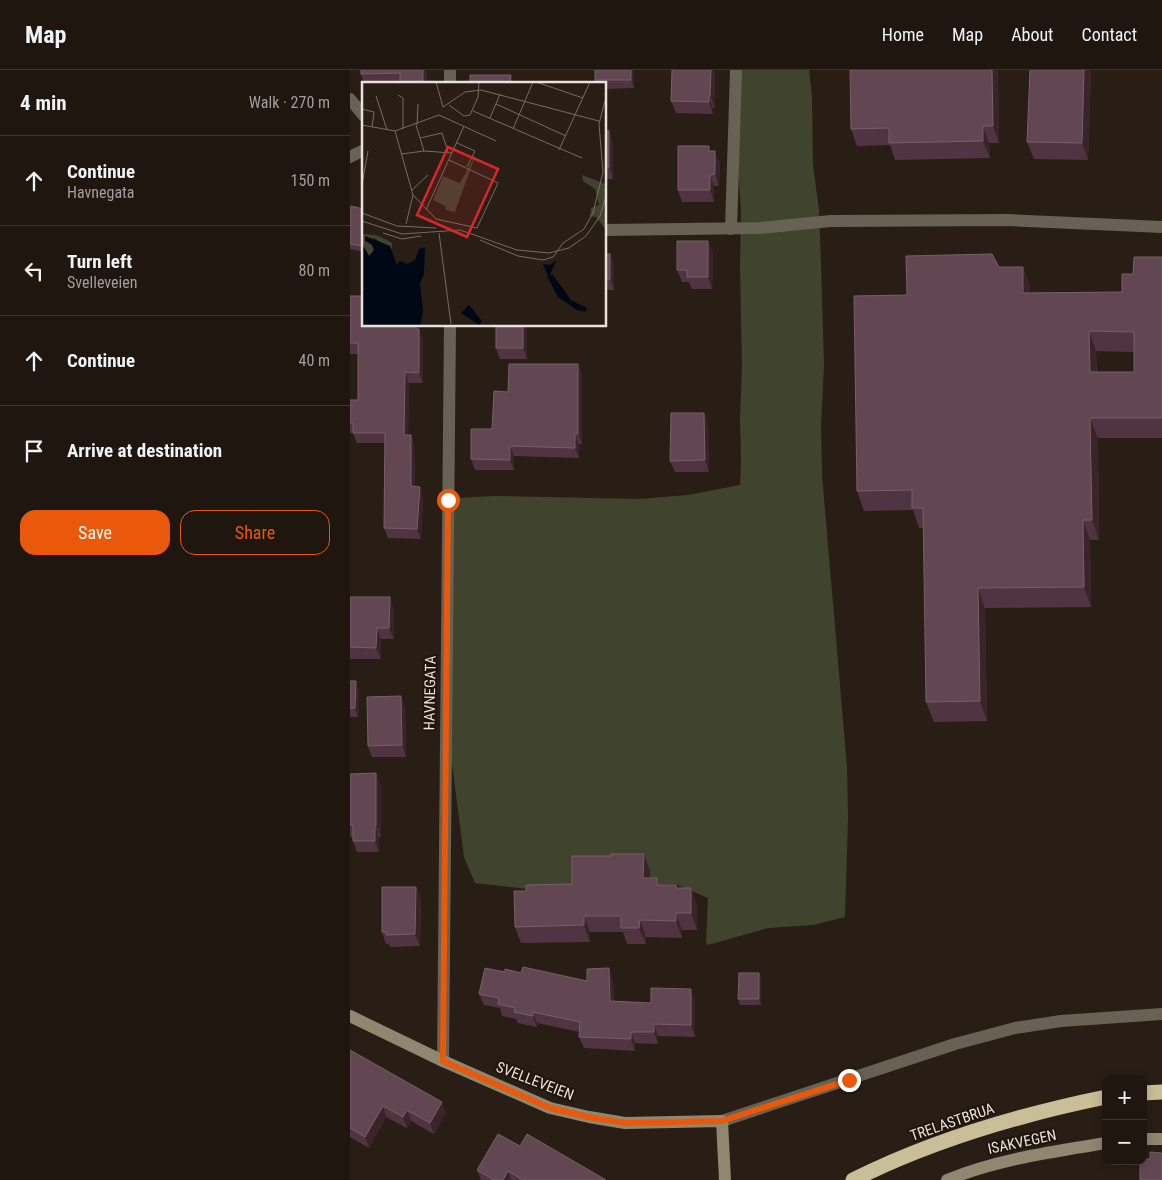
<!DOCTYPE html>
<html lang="en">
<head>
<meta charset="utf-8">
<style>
  :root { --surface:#1f1610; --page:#271f19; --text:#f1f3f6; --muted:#a19f9f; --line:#3c3530; --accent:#ea580c }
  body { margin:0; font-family:"Roboto Condensed",sans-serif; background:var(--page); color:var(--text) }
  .controls { position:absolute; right:15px; bottom:15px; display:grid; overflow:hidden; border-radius:10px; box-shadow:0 2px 12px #0003 }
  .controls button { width:45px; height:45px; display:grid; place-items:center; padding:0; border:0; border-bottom:1px solid var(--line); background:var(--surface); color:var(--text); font:25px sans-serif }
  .stop { position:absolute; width:15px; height:15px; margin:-11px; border:4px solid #ea580c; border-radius:50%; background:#fff }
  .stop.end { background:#ea580c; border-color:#fff; box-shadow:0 1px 5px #0008 }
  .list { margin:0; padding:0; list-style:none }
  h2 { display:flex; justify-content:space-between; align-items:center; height:65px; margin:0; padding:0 20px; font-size:21px }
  h2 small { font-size:16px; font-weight:400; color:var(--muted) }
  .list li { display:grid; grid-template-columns:32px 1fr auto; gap:15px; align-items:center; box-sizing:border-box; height:90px; padding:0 20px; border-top:1px solid var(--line) }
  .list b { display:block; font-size:19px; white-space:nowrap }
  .list p { margin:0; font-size:16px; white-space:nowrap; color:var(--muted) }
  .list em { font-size:16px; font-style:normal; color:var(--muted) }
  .actions { display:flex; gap:10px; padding:15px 20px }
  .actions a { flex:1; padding:11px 0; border:1px solid var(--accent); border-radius:15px; text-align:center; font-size:18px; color:var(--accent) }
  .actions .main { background:var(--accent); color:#fff }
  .icon { flex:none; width:28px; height:28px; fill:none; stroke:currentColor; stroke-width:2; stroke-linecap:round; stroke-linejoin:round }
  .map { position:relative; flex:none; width:812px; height:1110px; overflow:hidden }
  header { display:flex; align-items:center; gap:30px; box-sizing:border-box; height:70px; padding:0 25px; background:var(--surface); border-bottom:1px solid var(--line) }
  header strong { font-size:24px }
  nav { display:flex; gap:28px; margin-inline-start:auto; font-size:18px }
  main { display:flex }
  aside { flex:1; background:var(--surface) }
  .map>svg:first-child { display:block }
</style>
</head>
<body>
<header>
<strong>Map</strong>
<nav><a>Home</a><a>Map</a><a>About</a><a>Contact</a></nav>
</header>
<main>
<aside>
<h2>4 min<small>Walk · 270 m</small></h2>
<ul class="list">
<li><svg class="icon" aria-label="ahead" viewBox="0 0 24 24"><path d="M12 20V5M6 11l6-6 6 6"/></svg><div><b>Continue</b><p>Havnegata</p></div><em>150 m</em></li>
<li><svg class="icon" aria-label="left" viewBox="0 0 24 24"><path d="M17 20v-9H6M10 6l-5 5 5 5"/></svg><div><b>Turn left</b><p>Svelleveien</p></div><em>80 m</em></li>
<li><svg class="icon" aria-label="ahead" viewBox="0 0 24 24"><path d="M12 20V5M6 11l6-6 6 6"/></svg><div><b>Continue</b></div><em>40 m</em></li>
<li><svg class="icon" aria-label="arrive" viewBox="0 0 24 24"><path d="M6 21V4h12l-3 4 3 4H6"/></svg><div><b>Arrive at destination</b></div></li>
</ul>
<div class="actions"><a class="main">Save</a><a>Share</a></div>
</aside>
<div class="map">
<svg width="812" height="1110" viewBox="0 0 812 1110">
  <rect width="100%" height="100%" fill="#291e15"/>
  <!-- green -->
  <polygon fill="#40442f" points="387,0 459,0 462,26 463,95 469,140 471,194 474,295 471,355 472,405 497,697 498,747 495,847 463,855 418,858 358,875 356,872 358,828 325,814 178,819 125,813 114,787 101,686 97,448 109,428 143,426 289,429 338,425 390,415 391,391 390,349 392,297 390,196 391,141 384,38"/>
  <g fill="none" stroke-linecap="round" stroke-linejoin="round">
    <!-- street -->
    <g stroke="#676253" stroke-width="12">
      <polyline points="100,14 100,0"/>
      <polyline points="0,29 14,46"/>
      <polyline points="0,87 14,80"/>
      <polyline points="381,159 386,0"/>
      <polyline points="255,160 410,158 481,151 657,150 812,157"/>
      <polyline points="93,991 100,255"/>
      <polyline points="372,1051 605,974 665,958 711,951 812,944"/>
    </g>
    <!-- secondary -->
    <g stroke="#8f876f" stroke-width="12">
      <polyline points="0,946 93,991 200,1038 239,1047 275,1053 372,1051 375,1110"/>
      <polyline points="793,1069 812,1069"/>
      <path d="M597 1110C648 1089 702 1082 756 1073"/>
    </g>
    <!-- highway -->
    <g stroke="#cabe98" stroke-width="15">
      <polyline points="793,1023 812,1022"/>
      <path d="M503 1110C583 1070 668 1045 756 1027"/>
    </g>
  </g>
  <!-- wall -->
  <g fill="#513442" fill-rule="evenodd">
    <polygon points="11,0 77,0 77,14 14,14 11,4"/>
    <polygon points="284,0 284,18 255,19 255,14 246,14 245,10"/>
    <polygon points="322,0 365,0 365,38 363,38 363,44 326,43 321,31"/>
    <polygon points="648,0 649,73 639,73 640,88 545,90 540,75 507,76 501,59"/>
    <polygon points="741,0 738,90 684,89 677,72"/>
    <polygon points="255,61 259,61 263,73 263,109 255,109"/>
    <polygon points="361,81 370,93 369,116 364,116 364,132 332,132 328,120"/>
    <polygon points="0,136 14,139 14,182 0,179"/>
    <polygon points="363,182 362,219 342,219 339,212 332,212 327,200"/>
    <polygon points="255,184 260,184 264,195 264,220 255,220"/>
    <path d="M812 187V368H748L749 470H740L741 537 635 538 637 651 584 652 576 632 574 458H569L563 440 514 441 507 421 649 197H673L680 217V223L772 222 783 204ZM746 281 784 282V302H747Z"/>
    <polygon points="0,226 70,262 73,270 73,313 59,313 58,365 61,365 64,375 65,416 73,427 71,469 38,468 34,458 35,373 7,373 3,363 0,363 0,330 8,330 8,284 0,284"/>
    <polygon points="146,255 177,255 177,289 150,289 146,278"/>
    <polygon points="228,294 232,305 232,374 229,374 229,388 164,386 164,400 125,400 121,389 142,359 158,322"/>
    <polygon points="354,343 358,355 359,402 325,402 320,391"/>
    <polygon points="0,527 44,539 44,569 31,569 31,589 0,589"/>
    <polygon points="0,611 9,620 8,647 0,647"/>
    <polygon points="55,638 56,687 22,687 18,676"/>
    <polygon points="0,704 31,715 31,767 29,767 29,782 7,782 3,771 3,767 0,767"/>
    <polygon points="294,784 300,801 299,808 307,808 309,815 326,815 327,818 347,835 347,860 332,860 332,868 296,867 296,874 277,874 273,862 240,862 240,872 171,873 165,857 176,821 222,814"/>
    <polygon points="71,829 70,876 40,877 39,874 36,874 32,862"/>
    <polygon points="155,902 171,903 237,911 263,910 264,931 301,933 345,930 345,967 308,966 308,974 285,973 285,981 234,978 229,967 230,962 187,953 187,957 168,953 166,949 152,946 150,938 134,935 129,924"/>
    <polygon points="409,903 411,909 411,935 390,935 388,929"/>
    <polygon points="0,980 96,1042 84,1064 61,1051 57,1058 36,1047 19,1078 0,1067"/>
    <polygon points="170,1076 256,1110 131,1110 127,1100"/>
  </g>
  <!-- shaded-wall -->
  <g fill="#3a2329">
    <polygon points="73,0 77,0 77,14 74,14 73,11"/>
    <polygon points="281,0 284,0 284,18 281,10"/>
    <polygon points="361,0 365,0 365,38 360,26"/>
    <polygon points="642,0 648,0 649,73 643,56"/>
    <polygon points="734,0 741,0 738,90 732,73"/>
    <polygon points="161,5 164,14 160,14"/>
    <polygon points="359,26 363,38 363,44 359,32"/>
    <polygon points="633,56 639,73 640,88 633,71"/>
    <polygon points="259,61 263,73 263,109 259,97"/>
    <polygon points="365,81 370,93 369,116 365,104"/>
    <polygon points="360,105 364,116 364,132 360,120"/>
    <polygon points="358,171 363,182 362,219 358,207"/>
    <polygon points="260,184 264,195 264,220 260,209"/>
    <polygon points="673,197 680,217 680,243 673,223"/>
    <polygon points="66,255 70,255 70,262 73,270 73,313 69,303"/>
    <polygon points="173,255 177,255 177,289 173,278"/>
    <polygon points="739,261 746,281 747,322 740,302"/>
    <polygon points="228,294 232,305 232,374 228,364"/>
    <polygon points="55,302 59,313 58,375 54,365"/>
    <polygon points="354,343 358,355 359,402 355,390"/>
    <polygon points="740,348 748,368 749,470 742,450"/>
    <polygon points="225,363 229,374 229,388 225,378"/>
    <polygon points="61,365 64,375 65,427 61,416"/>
    <polygon points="160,376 164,386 164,400 160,390"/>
    <polygon points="70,417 73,427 71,469 67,459"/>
    <polygon points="733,450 740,470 741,537 734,517"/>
    <polygon points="628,518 635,538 637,651 630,631"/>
    <polygon points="40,527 44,539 44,569 39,558"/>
    <polygon points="27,558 31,569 31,589 26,578"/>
    <polygon points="6,611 9,620 8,647 5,638"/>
    <polygon points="51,626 55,638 56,687 52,675"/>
    <polygon points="26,703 31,715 31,767 26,755"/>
    <polygon points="25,755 29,767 29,782 25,771"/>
    <polygon points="294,784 300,801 299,824 293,808"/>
    <polygon points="66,817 71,829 70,876 65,864"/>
    <polygon points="341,818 347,835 347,860 341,843"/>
    <polygon points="326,843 332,860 332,868 326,851"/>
    <polygon points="234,846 240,862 240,872 234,855"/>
    <polygon points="290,850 296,867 296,874 289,858"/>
    <polygon points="259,898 263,910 264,942 260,931"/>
    <polygon points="409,903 411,909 411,935 409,929"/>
    <polygon points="341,919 345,930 345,967 341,955"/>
    <polygon points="183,942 187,953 187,957 183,946"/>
    <polygon points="304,954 308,966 308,974 304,962"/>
    <polygon points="281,962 285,973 285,981 281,969"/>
    <polygon points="92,1032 96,1042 84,1064 80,1053"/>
    <polygon points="33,1036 36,1047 19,1078 15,1067"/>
    <polygon points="57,1040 61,1051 57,1058 53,1047"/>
    <polygon points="158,1101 161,1110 153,1110"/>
  </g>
  <!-- building -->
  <g fill="#624753" stroke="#775f68" fill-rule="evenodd">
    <polygon points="11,0 73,0 73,11 50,12 50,3 11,4"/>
    <rect x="245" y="0" width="36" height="10"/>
    <polygon points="322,0 361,0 360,26 359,26 359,32 321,31"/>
    <polygon points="500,0 642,0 643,56 633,56 633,71 539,73 539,58 501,59"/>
    <polygon points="680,0 734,0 732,73 677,72"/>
    <polygon points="120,5 161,5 160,14 120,14"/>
    <rect x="255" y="61" width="4" height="36"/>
    <polygon points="328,76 359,76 359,81 365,81 365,104 360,105 360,120 328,120"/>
    <polygon points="0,136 14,139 14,176 0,174"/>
    <polygon points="327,171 358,171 358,207 337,207 337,200 327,200"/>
    <rect x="255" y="184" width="5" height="25"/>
    <path d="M642 184 649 197H673V223L772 222V204H783L784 187H812V348H740L742 450H733L734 517 628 518 630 631 576 632 573 438H562V420L507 421 504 226 557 225 556 186ZM739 261 784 262V302H740Z"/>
    <polygon points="0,226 14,226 14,255 66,255 66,259 69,259 69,303 55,302 54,365 61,365 61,416 70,417 67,459 34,458 35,363 3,363 3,353 0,353 0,330 8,330 8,273 0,273"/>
    <rect x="146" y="255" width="27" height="23"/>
    <polygon points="159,294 228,294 228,364 225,363 225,378 160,376 160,390 121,389 121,359 142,359 144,321 158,322"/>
    <polygon points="321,343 354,343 355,390 320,391"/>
    <polygon points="0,527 40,527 39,558 27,558 26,578 0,577"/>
    <polygon points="0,611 6,611 5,638 0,638"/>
    <polygon points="51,626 52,675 18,676 17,627"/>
    <polygon points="26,703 26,755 25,755 25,771 3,771 3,755 0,755 0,704"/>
    <polygon points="261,784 294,784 293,808 307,808 307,815 326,815 326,818 341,818 341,843 326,843 326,851 290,850 289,858 271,858 271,846 234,846 234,855 165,857 164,821 176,821 176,815 222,814 222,786 261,786"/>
    <polygon points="32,817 66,817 65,864 36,865 36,862 32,862"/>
    <polygon points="173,897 237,911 237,899 259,898 260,931 301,933 301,918 341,919 341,955 304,954 304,962 281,962 281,969 229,967 230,952 183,942 183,946 164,942 165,938 148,934 149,928 129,924 135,898 155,902 155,899 171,903"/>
    <polygon points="389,903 409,903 409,929 388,929"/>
    <polygon points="0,980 92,1032 80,1053 57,1040 53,1047 33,1036 15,1067 0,1058"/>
    <polygon points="148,1064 170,1076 177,1064 256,1110 173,1110 158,1101 153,1110 144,1110 127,1100"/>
    <polygon points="800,1082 812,1083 812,1110 790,1110 790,1091 793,1091 793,1089 800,1089"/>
  </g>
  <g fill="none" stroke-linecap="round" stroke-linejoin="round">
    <!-- route -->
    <polyline stroke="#ea580c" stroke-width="6" points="98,430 93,991 200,1038 239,1047 275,1053 372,1051 499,1010"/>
  </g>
  <g text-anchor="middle" stroke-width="4" stroke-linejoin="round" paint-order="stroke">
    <!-- street labels -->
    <g font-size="15" fill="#e9e1db" stroke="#1f150c">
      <text transform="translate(80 623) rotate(-89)" y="5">HAVNEGATA</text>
      <text transform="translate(185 1011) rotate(21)" y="5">SVELLEVEIEN</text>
      <text transform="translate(602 1052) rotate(-19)" y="5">TRELASTBRUA</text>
      <text transform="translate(672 1072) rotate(-12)" y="5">ISAKVEGEN</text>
    </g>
  </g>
  <!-- overview -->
  <g transform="translate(12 12)">
    <rect width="244" height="244" fill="#291e15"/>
    <path d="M114 72 93 130 84 128 83 124 71 118 81 94 98 101ZM220 93 244 102V148L234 135 228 134 229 126 237 123 233 107 221 99ZM0 152 14 153 25 158 30 161V167L12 156 5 160 12 165 11 172 7 174 0 162Z" fill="#40442f"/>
    <path d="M3 154 28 164 35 183 38 179 45 182 53 178 57 167 63 165 62 192 58 202 61 229 58 244H0V162L7 174 12 168 9 161 3 159ZM194 178 188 193H191L209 218 225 226 223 230 215 228 196 215 186 196 183 200 186 194 181 182 188 183ZM107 223 120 239 117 243 99 231Z" fill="#000815"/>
    <path fill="none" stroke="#766c64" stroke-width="1" d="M74 0 81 25M174 0 221 16M36 13 41 16V47M14 14 25 48M134 22 204 54M87 23 102 34 108 33 116 15 117 0M81 25 103 10 119 8 237 39M0 27 12 30 10 45M111 29 220 76M77 33 134 59M128 36 138 12M0 43 33 49 77 33M54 43 62 69M55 43 56 22M151 47 171 0M33 49 51 113 74 137 115 146 136 101 87 78M58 56 80 51 86 70M95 61 113 69 105 85M197 68 228 0M39 72 62 69 90 71M0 103 6 69M50 108 66 93M64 128 102 44M0 131 35 144 74 146M0 139 40 152 98 148 155 168 187 171 207 166 224 154 238 134 244 114M44 142 51 113M21 151 40 157 59 154M77 151 89 242M118 158 156 174 181 178 191 175 201 161 222 147 231 131 241 90 237 42 244 15"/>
    <path fill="#d62828" fill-opacity="0.15" stroke="#d62828" stroke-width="2.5" d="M86 65 136 87 105 155 55 133Z"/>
    <rect width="244" height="244" fill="none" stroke="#e9e1db" stroke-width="2.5"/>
  </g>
</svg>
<div class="controls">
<button>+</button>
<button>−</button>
</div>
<div class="stop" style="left:98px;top:430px"></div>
<div class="stop end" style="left:499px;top:1010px"></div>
</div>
</main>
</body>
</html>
